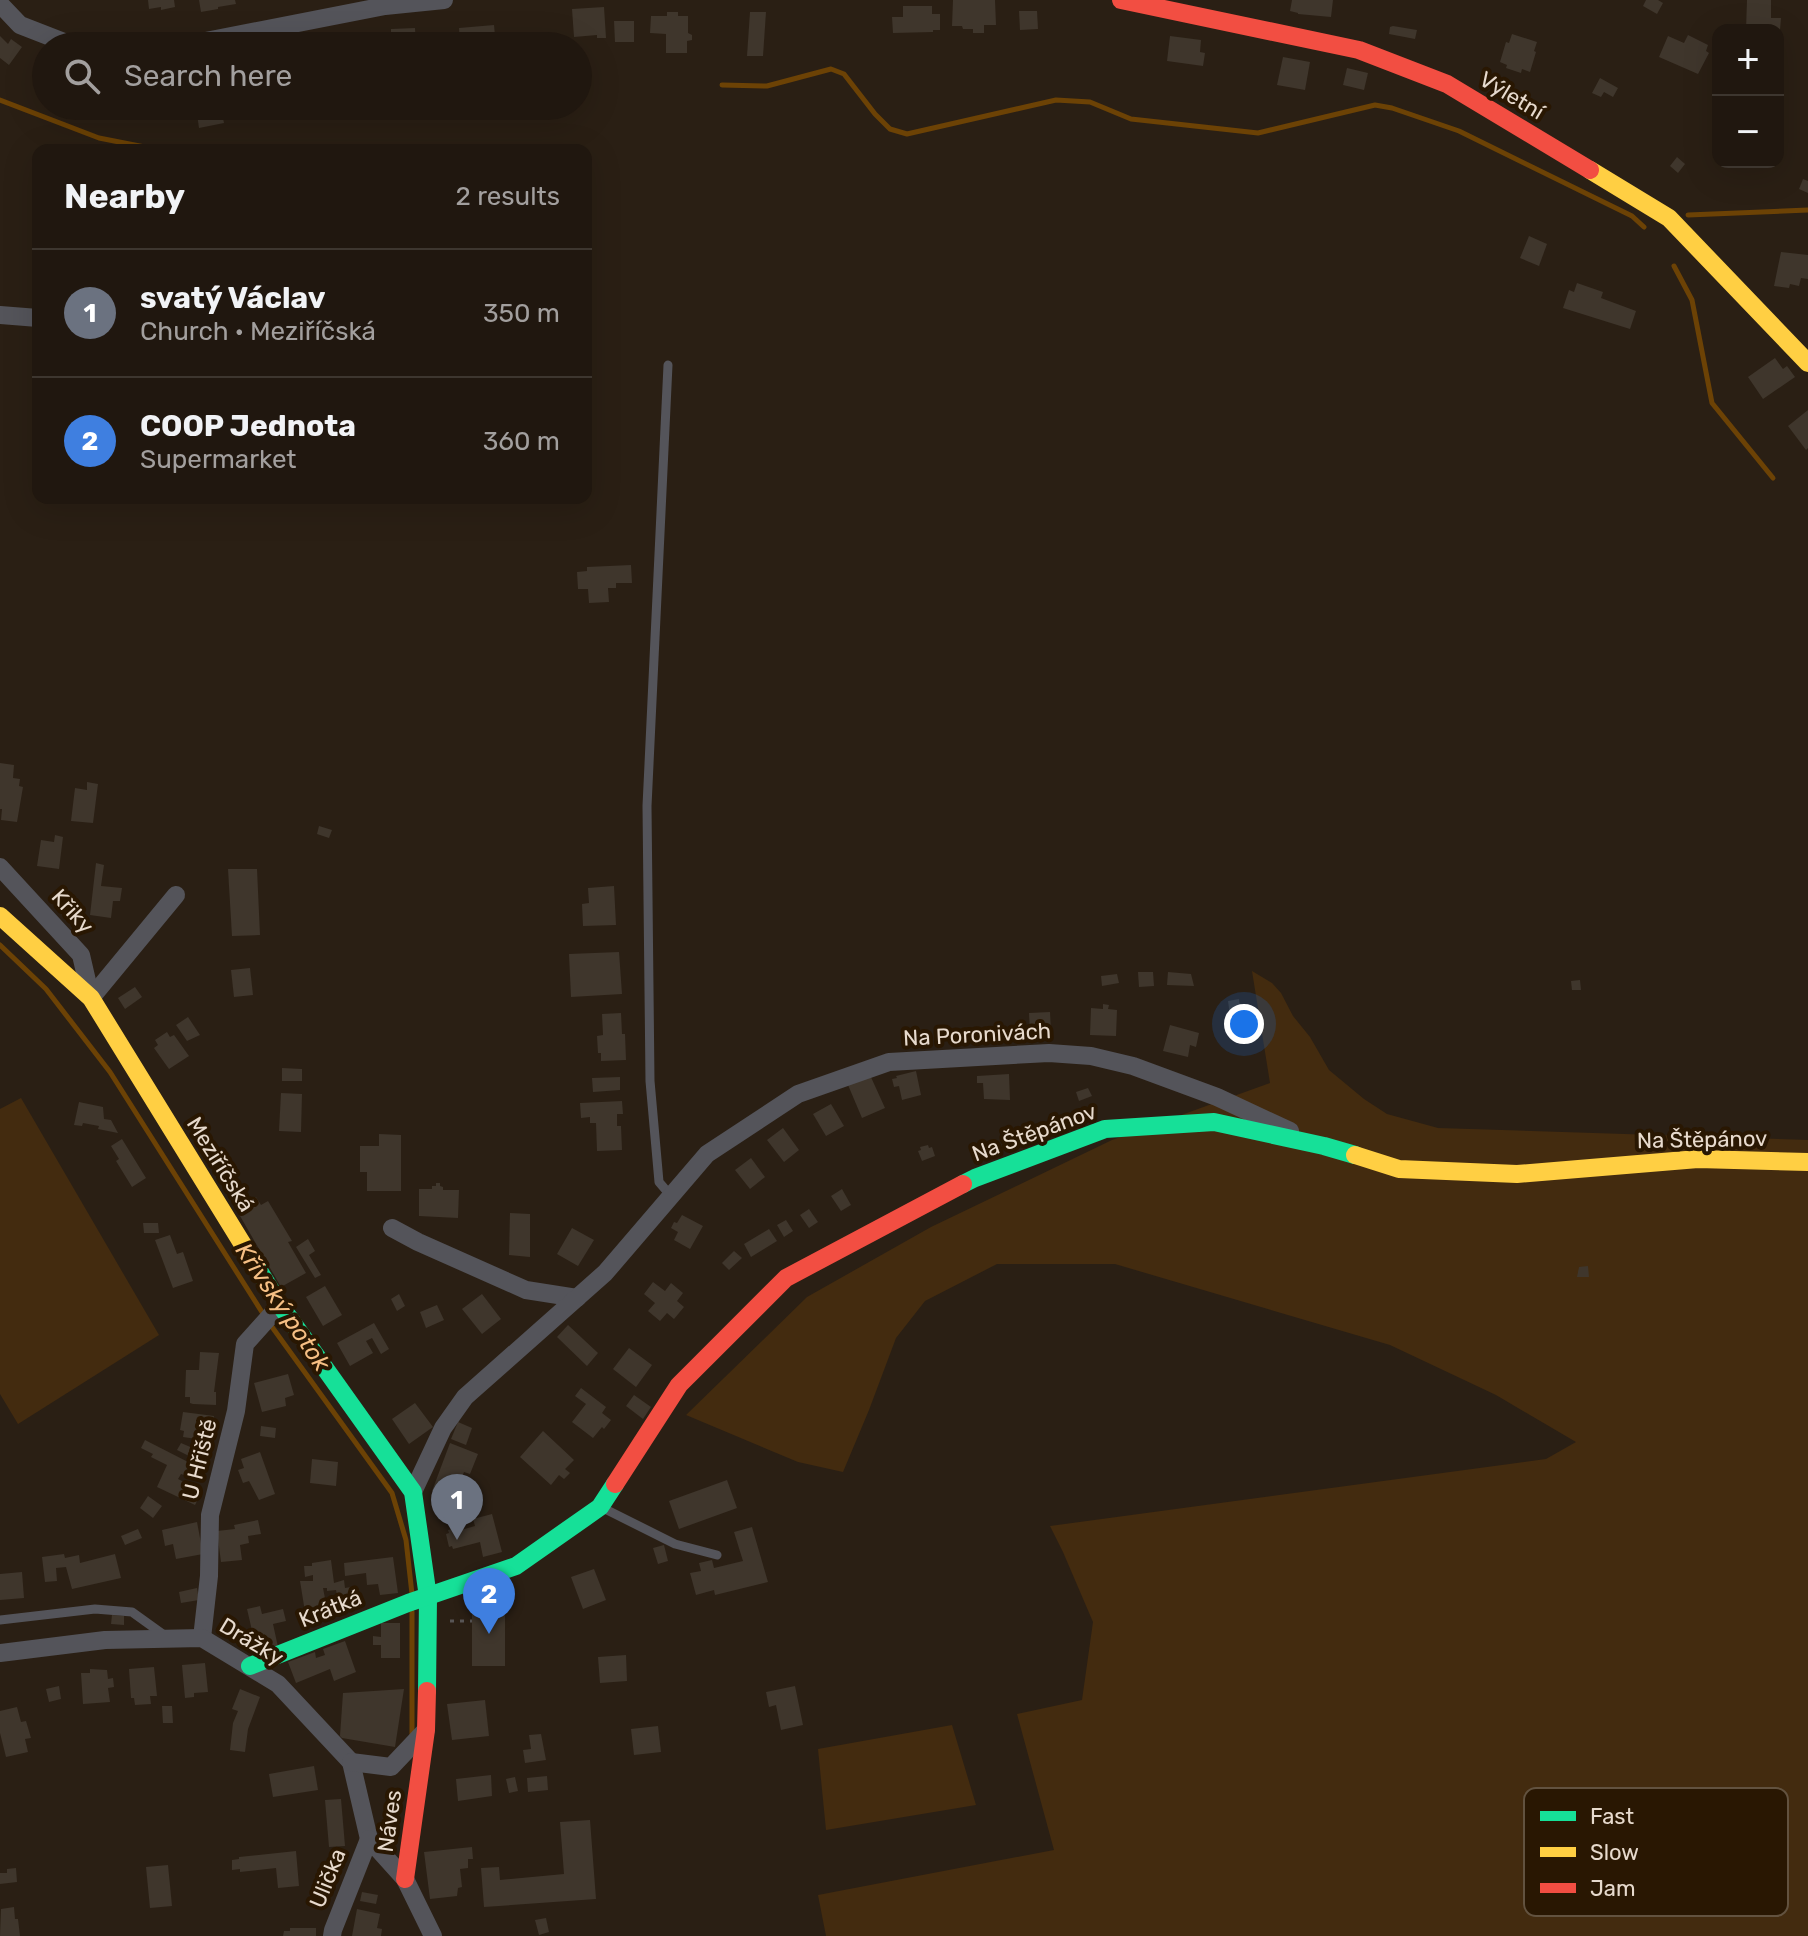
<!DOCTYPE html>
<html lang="en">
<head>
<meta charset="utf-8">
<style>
  :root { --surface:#20170f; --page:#2d241d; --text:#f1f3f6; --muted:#a29f9e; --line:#3d362f; --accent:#ea580c }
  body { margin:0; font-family:Rubik,sans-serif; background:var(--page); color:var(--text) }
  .controls { position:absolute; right:24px; top:24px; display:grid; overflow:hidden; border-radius:16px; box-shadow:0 8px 32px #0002 }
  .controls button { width:72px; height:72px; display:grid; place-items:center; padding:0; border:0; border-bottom:2px solid var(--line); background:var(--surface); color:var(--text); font:40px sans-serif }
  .you { position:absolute; left:1244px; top:1024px; width:28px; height:28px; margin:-20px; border:6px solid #fff; border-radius:50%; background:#1a73e8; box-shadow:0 0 0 12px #1a73e833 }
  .badge { display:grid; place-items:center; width:52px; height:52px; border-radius:50%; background:var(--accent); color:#fff; font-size:26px; font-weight:700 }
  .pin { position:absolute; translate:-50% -66px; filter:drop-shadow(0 2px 4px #0008) }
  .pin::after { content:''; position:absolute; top:42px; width:28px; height:24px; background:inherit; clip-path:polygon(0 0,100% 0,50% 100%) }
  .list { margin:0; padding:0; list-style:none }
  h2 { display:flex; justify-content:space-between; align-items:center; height:104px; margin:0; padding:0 32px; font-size:34px }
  h2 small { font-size:26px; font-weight:400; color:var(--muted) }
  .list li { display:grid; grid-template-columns:52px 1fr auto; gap:24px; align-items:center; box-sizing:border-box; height:128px; padding:0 32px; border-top:2px solid var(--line) }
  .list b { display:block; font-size:30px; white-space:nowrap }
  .list p { margin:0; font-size:26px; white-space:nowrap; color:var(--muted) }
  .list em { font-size:26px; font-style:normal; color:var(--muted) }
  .icon { flex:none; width:44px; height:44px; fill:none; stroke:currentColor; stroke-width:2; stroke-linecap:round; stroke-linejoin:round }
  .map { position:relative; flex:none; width:1808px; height:1936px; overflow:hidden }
  .search { position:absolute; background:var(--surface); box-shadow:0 8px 32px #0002; left:32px; top:32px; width:560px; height:88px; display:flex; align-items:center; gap:20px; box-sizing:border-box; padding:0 28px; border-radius:44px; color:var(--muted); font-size:30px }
  .panel { position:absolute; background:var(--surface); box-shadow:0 8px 32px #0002; left:32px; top:144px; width:560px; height:360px; border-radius:16px }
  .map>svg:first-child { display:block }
</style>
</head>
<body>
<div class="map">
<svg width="1808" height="1936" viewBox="0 0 1808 1936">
  <rect width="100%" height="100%" fill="#2a1f14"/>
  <!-- green -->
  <g fill="#432b0f">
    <polygon points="1252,971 1272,983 1281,993 1293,1016 1310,1037 1329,1070 1364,1099 1387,1114 1438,1128 1808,1140 1808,1936 826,1936 818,1895 1054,1850 1017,1714 1082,1700 1093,1622 1063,1552 1050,1526 1546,1459 1576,1442 1496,1395 1390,1345 1115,1264 997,1264 925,1301 896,1338 869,1410 843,1472 798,1462 686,1415 807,1297 931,1227 1112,1140 1270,1083"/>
    <polygon points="21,1098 159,1335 18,1424 0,1394 0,1109"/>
    <polygon points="952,1725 976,1805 826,1830 818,1749"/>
  </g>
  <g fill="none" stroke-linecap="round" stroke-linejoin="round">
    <!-- stream -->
    <g stroke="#6c4205" stroke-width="5">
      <polyline points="722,85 767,86 831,69 844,74 875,114 890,129 907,134 1056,100 1090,102 1131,119 1258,133 1375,105 1392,108 1459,131 1632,216 1644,227"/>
      <polyline points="0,100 99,138 160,150"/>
      <polyline points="1688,215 1808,210"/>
      <polyline points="1674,266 1692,300 1712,403 1773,478"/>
      <polyline points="0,945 46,989 110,1072 267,1320 392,1493 406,1540 412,1594"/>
      <polyline points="412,1735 412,1612"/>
    </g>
  </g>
  <!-- building -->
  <g fill="#3f362c">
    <polygon points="148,0 174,0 175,7 161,10 161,7 149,9"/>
    <polygon points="199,0 235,0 236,4 218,7 218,9 201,12"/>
    <polygon points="953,0 995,0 996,25 984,25 984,33 973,33 973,29 963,29 962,26 952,26"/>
    <polygon points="1292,0 1333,0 1331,17 1298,14 1298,13 1290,11"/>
    <polygon points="1646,0 1658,0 1663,3 1657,14 1643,6"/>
    <polygon points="1747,0 1771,0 1771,18 1781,18 1780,30 1746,30"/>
    <polygon points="903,6 932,6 932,14 940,14 940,30 933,30 933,32 893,33 892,17 903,17"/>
    <polygon points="604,7 606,38 597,38 597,35 574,37 572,9"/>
    <polygon points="1019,11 1037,11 1038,29 1020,30"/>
    <polygon points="667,12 678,12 678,16 688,16 688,33 692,35 692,40 687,41 687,53 666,53 666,34 650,33 651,16 667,16"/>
    <polygon points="750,12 766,12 763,56 747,56"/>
    <polygon points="614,21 634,21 634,42 615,42"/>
    <polygon points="494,25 496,46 460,46 459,28"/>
    <polygon points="1393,26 1417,30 1415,39 1389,34 1390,27"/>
    <polygon points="415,28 416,46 379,46 378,34 391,33 391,29"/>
    <polygon points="1512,34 1537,42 1534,51 1536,52 1530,72 1522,69 1521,73 1506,68 1507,65 1500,62 1506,42 1509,43"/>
    <polygon points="1688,35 1708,45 1706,51 1709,53 1698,74 1659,57 1668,36 1684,43"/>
    <polygon points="0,36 8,44 11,39 22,47 9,65 0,58"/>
    <polygon points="1170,36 1201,40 1200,52 1205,53 1203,66 1167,61"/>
    <polygon points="1283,57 1310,62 1305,90 1277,85"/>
    <polygon points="1347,68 1368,73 1364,90 1343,85"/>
    <polygon points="1600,78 1618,88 1613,97 1604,92 1601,97 1592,93"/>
    <polygon points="229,106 241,106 243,116 232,118"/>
    <polygon points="221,109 224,123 199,128 197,114"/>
    <polygon points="1677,157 1685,164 1678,173 1670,166"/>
    <polygon points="1803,179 1808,181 1808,193 1799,189"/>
    <polygon points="1529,236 1547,244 1539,266 1520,258"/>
    <polygon points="1781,252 1808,255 1808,279 1801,278 1799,286 1790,284 1789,288 1774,286"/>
    <polygon points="1577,283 1603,292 1601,298 1636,311 1630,329 1563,308 1569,290 1574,292"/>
    <polygon points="1775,358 1783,369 1787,366 1795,377 1763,399 1748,377"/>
    <polygon points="1808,410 1808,448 1806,450 1788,426"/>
    <polygon points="631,565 632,583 616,583 616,588 608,588 609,602 589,603 588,589 578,589 577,572 587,571 587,567"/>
    <polygon points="0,763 14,765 13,778 20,779 19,786 23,787 17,822 1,820 2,809 0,809"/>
    <polygon points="87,782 98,784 93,823 71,821 75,788 87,790"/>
    <polygon points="319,826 332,830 329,838 317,834"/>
    <polygon points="55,835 63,837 59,869 37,866 41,840 54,842"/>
    <polygon points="96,863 104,865 101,886 122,888 120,901 113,901 111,918 90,915"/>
    <polygon points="228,869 257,869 260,935 232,936"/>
    <polygon points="614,886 616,925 583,926 582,904 589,903 588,888"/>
    <polygon points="619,952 622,994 571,997 569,954"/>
    <polygon points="250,968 253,995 234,997 231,970"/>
    <polygon points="1138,972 1153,972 1154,986 1139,987"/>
    <polygon points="1168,972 1191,974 1194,986 1167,985"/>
    <polygon points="1117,974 1119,983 1102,986 1101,976"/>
    <polygon points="1580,980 1581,990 1572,990 1571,981"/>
    <polygon points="135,987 142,997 125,1009 118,998"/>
    <polygon points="1239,999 1241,1015 1230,1016 1228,1001"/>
    <polygon points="1103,1004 1109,1005 1108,1009 1117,1010 1116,1036 1090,1035 1091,1008 1103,1009"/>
    <polygon points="1050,1012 1051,1032 1030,1032 1029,1013"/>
    <polygon points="621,1013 622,1034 625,1034 626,1060 601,1061 601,1053 598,1053 597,1036 603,1035 602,1014"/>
    <polygon points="188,1017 200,1035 187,1041 176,1025"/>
    <polygon points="1170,1025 1199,1033 1196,1047 1190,1045 1188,1057 1163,1051"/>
    <polygon points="167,1032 170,1037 174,1035 189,1056 169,1069 154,1048 158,1045 155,1040"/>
    <polygon points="282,1068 302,1069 302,1081 282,1081"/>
    <polygon points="916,1071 921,1095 902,1100 899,1086 894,1087 892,1079 897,1078 896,1076"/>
    <polygon points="1009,1074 1010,1100 984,1099 983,1083 977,1083 977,1076"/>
    <polygon points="870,1075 885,1108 862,1118 848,1085"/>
    <polygon points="620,1077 620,1090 593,1092 592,1078"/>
    <polygon points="1088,1088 1092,1096 1079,1101 1076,1092"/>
    <polygon points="281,1093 302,1094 301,1132 279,1131"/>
    <polygon points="622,1101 623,1114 617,1114 617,1126 621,1126 622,1150 597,1151 596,1123 590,1123 590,1117 581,1118 580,1103"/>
    <polygon points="79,1102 103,1107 104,1119 111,1120 118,1133 98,1129 99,1126 83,1123 82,1126 74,1125"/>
    <polygon points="831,1104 844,1126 826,1136 813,1114"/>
    <polygon points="783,1128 799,1150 784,1162 767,1140"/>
    <polygon points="379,1134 401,1135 401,1191 367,1191 367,1172 360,1172 360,1146 379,1146"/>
    <polygon points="122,1139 146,1178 132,1187 116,1161 119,1159 111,1146"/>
    <polygon points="928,1145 929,1148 932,1147 935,1156 922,1161 918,1151 921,1150 920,1147"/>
    <polygon points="751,1158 765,1177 750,1189 735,1170"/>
    <polygon points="436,1183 440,1183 440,1186 443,1187 443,1190 459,1190 458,1218 419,1216 419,1189 432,1189 432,1186 436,1186"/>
    <polygon points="842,1189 851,1205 841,1211 831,1196"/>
    <polygon points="256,1197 261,1205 268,1201 292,1241 288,1242 306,1273 281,1287 236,1209"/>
    <polygon points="809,1209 818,1222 809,1228 800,1215"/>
    <polygon points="510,1213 530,1214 530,1257 509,1255"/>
    <polygon points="682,1215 703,1226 690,1249 674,1240 678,1232 671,1228 674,1222 677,1223"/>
    <polygon points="786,1220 793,1231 784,1237 777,1225"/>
    <polygon points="143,1223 158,1223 159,1233 144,1233"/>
    <polygon points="572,1228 594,1240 578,1266 557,1254"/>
    <polygon points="769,1229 777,1241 751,1257 744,1244"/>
    <polygon points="170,1235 177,1254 183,1252 193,1281 173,1288 155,1240"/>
    <polygon points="308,1239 315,1251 309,1255 321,1275 315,1278 296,1247"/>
    <polygon points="734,1251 742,1258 729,1270 722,1263"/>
    <polygon points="1588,1266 1589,1277 1577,1277 1579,1267"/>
    <polygon points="653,1282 665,1291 671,1283 683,1293 677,1301 684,1307 674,1319 667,1313 660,1321 648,1311 655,1303 644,1294"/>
    <polygon points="325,1286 342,1315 323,1326 306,1297"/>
    <polygon points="399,1294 405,1306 397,1311 391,1299"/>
    <polygon points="482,1294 501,1319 482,1334 462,1309"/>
    <polygon points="437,1305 444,1320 426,1328 420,1312"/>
    <polygon points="374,1323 389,1349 381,1354 372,1338 366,1341 373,1353 350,1366 337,1343"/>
    <polygon points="568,1325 598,1353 587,1366 557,1337"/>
    <polygon points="629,1348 652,1365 636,1387 613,1369"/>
    <polygon points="200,1352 219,1353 214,1392 216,1392 216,1405 193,1404 190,1403 190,1397 185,1397 186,1370 199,1370"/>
    <polygon points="288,1374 294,1395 285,1398 286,1406 262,1412 254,1383"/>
    <polygon points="581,1388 606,1407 602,1413 611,1420 604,1429 602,1427 593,1438 572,1422 586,1404 575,1396"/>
    <polygon points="634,1395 651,1407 643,1419 626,1406"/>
    <polygon points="415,1403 433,1427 409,1444 392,1419"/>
    <polygon points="183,1412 214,1416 210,1441 183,1437 184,1431 180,1430"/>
    <polygon points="458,1422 472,1428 466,1445 451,1439"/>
    <polygon points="261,1426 276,1428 275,1438 260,1436"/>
    <polygon points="543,1431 574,1460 565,1469 570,1473 564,1479 559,1475 551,1485 520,1457"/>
    <polygon points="145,1440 190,1463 184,1475 181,1474 178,1479 202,1491 195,1505 157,1487 167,1465 151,1457 153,1454 141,1448"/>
    <polygon points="181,1443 209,1455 205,1464 177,1450"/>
    <polygon points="450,1443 478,1454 470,1474 464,1472 458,1488 466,1492 460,1507 451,1504 453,1499 432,1491"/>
    <polygon points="260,1452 275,1494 259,1500 249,1481 243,1483 238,1470 244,1468 241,1459"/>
    <polygon points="312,1459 338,1462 336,1486 310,1483"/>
    <polygon points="727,1480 737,1508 679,1529 669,1501"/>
    <polygon points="148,1496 162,1506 153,1518 140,1508"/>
    <polygon points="492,1514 502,1552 483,1557 480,1542 453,1549 452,1546 449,1547 446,1534 449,1533 448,1530 461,1527 461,1530 475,1526 473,1519"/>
    <polygon points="258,1520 261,1534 248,1536 249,1543 240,1545 242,1560 221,1562 217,1531 235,1529 234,1525"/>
    <polygon points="197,1522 203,1554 176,1559 173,1544 165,1546 162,1530"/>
    <polygon points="752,1527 768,1582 715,1595 714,1590 696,1595 690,1573 701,1571 699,1563 712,1560 714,1568 743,1561 734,1532"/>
    <polygon points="138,1529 142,1538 125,1545 121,1536"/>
    <polygon points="664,1545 668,1561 658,1564 653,1548"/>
    <polygon points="64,1554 65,1558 79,1555 80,1563 115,1554 121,1578 72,1589 66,1567 56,1568 57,1581 45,1582 42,1557"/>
    <polygon points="393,1557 398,1593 380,1595 378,1584 367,1585 366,1573 345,1576 344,1563"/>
    <polygon points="331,1560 334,1583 344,1580 345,1588 351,1587 353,1603 339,1605 336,1590 327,1591 327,1588 323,1588 328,1614 306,1618 300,1581 313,1581 313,1575 305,1577 304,1566 312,1566 312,1563"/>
    <polygon points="594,1569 606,1600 583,1609 571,1577"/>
    <polygon points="22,1572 24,1598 0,1600 0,1574"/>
    <polygon points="197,1588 199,1600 181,1603 179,1592"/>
    <polygon points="260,1606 262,1614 283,1609 286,1621 273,1624 278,1647 257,1652 247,1609"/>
    <rect x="472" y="1606" width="33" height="60"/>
    <polygon points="112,1615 124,1616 124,1625 111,1624"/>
    <polygon points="381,1623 400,1623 400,1658 381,1658 381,1645 373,1645 373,1636 381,1637"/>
    <polygon points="345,1641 356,1672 334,1681 330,1669 296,1683 288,1662 315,1652 316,1658 325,1655 323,1649"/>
    <polygon points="626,1655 627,1681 600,1683 598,1657"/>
    <polygon points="205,1663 208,1692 194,1693 194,1697 185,1698 182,1665"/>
    <polygon points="154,1667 157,1696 150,1696 151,1704 135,1705 134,1698 131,1698 129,1669"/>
    <polygon points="90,1669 107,1670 108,1679 113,1678 114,1687 108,1688 110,1702 83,1704 81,1673 90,1673"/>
    <polygon points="59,1686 61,1699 49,1702 46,1689"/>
    <polygon points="795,1686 803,1725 781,1730 776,1705 769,1707 766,1692"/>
    <polygon points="240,1689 260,1697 248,1729 245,1752 230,1750 233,1723 238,1711 232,1709"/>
    <polygon points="404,1689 395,1747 342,1738 340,1736 343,1693"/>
    <polygon points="485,1700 489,1736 452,1740 447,1704"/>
    <polygon points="162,1706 172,1706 173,1723 163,1723"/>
    <polygon points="17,1707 21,1722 26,1721 31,1738 25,1739 28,1752 6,1757 0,1733 0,1711"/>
    <polygon points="658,1726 661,1752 634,1755 631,1729"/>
    <polygon points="541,1734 546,1760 525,1763 523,1750 531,1749 529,1735"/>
    <polygon points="314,1766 318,1790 273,1797 269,1774"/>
    <polygon points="491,1775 492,1796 458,1801 456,1779"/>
    <polygon points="547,1776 548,1790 528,1792 527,1778"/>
    <polygon points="515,1777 518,1791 509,1793 506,1779"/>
    <polygon points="341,1799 345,1846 329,1847 325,1800"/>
    <polygon points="590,1820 596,1899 484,1907 481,1868 499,1867 500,1880 564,1874 560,1822"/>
    <polygon points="472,1847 473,1859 468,1859 468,1868 460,1869 462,1887 458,1888 457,1896 430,1899 424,1852"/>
    <polygon points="296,1851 299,1886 278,1888 276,1868 240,1872 240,1869 232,1870 232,1860 239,1859 239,1857"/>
    <polygon points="168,1865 172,1906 150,1908 146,1867"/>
    <polygon points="16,1868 17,1882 0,1884 0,1873 7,1873 7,1869"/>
    <polygon points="362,1892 378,1895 376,1904 360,1901"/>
    <polygon points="14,1907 15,1919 18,1919 20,1936 0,1936 1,1909"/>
    <polygon points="357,1909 380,1914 377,1928 382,1929 381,1936 352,1936"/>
    <polygon points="546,1918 549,1932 539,1935 535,1920"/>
    <polygon points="290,1928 316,1928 316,1936 283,1936 284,1931 290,1931"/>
  </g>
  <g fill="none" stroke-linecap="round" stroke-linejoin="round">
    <!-- path -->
    <polyline stroke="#585555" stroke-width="3" stroke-dasharray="4 6" stroke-linecap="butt" points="450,1621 472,1621"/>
    <!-- lane -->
    <g stroke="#54545a" stroke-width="9">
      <polyline points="668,365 647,806 650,1081 659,1182 671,1196"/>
      <polyline points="603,1508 675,1544 717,1555"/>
      <polyline points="0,1620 95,1609 132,1612 164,1635"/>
    </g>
    <!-- street -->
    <g stroke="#54545a" stroke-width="18">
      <polyline points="0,4 20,25 74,46"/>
      <polyline points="180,46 385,6 444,0"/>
      <polyline points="0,315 38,318"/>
      <polyline points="0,867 81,955 91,998"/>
      <polyline points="91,998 176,895"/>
      <polyline points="392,1228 418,1242 526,1290 577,1298"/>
      <polyline points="413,1492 443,1428 465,1397 605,1273 707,1154 798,1094 889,1062 1049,1053 1091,1056 1133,1066 1217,1097 1290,1131"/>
      <polyline points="202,1638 209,1576 210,1515 236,1411 245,1344 280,1305"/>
      <polyline points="0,1653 105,1640 202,1638 278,1684 351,1762"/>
      <polyline points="351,1762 369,1839 405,1879 433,1936"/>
      <polyline points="351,1762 391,1767 426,1730"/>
      <polyline points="332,1936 333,1930 369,1839"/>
    </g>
    <!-- fast -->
    <g stroke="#16e098" stroke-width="18">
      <polyline points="963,1184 975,1178 1105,1129 1214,1122 1324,1146 1355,1155"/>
      <polyline points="253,1261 280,1305 413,1492 428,1597 427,1691"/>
      <polyline points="250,1666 408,1603 516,1566 600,1507 615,1484"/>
    </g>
    <!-- slow -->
    <g stroke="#ffcf43" stroke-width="18">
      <polyline points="1590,170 1669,218 1808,363"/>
      <polyline points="0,916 91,998 253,1261"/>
      <polyline points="1355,1155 1399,1169 1517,1174 1698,1159 1808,1162"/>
    </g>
    <!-- jam -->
    <g stroke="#f24e42" stroke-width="18">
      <polyline points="1121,0 1359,50 1447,84 1590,170"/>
      <polyline points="615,1484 679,1385 786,1278 963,1184"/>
      <polyline points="405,1879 426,1730 427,1691"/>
    </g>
  </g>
  <g text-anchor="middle" stroke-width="8" stroke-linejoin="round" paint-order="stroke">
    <!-- street labels -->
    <g font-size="22" fill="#e7dacd" stroke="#291702">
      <text transform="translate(1512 95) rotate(31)" y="8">Výletní</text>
      <text transform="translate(73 911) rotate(48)" y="8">Křiky</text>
      <text transform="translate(977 1034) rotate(-3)" y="8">Na Poronivách</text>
      <text transform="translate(1034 1132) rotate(-20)" y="8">Na Štěpánov</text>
      <text transform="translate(1702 1139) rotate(-1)" y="8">Na Štěpánov</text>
      <text transform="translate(221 1164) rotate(58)" y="8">Meziříčská</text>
      <text transform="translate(199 1459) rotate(-76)" y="8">U Hřiště</text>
      <text transform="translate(330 1608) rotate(-22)" y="8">Krátká</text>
      <text transform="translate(252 1641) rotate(31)" y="8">Drážky</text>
      <text transform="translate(389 1821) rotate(-82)" y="8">Náves</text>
      <text transform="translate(327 1878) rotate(-68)" y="8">Ulička</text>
    </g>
    <!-- water labels -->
    <g font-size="24" font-style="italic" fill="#f6bf84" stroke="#291702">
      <text transform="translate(283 1307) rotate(56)" y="8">Křivský potok</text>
    </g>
  </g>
  <!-- legend -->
  <rect x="1524" y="1788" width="264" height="128" rx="12" fill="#291702" stroke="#62523f" stroke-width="2"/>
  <rect x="1540" y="1811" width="36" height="10" fill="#16e098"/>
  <rect x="1540" y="1847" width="36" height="10" fill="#ffcf43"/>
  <rect x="1540" y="1883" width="36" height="10" fill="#f24e42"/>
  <g font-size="22" fill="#e7dacd">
    <text x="1590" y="1824">Fast</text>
    <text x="1590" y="1860">Slow</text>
    <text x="1590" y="1896">Jam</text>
  </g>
</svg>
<div class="controls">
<button>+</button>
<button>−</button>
</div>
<div class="you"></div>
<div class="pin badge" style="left:457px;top:1540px;background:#6b7280">1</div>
<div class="pin badge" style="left:489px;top:1634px;background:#3f7fe0">2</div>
<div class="search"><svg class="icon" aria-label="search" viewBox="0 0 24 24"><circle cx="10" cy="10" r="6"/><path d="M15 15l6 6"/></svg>Search here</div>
<section class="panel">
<h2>Nearby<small>2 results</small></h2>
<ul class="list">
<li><span class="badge" style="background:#6b7280">1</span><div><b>svatý Václav</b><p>Church · Meziříčská</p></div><em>350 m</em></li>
<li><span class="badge" style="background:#3f7fe0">2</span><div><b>COOP Jednota</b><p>Supermarket</p></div><em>360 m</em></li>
</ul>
</section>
</div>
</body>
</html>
